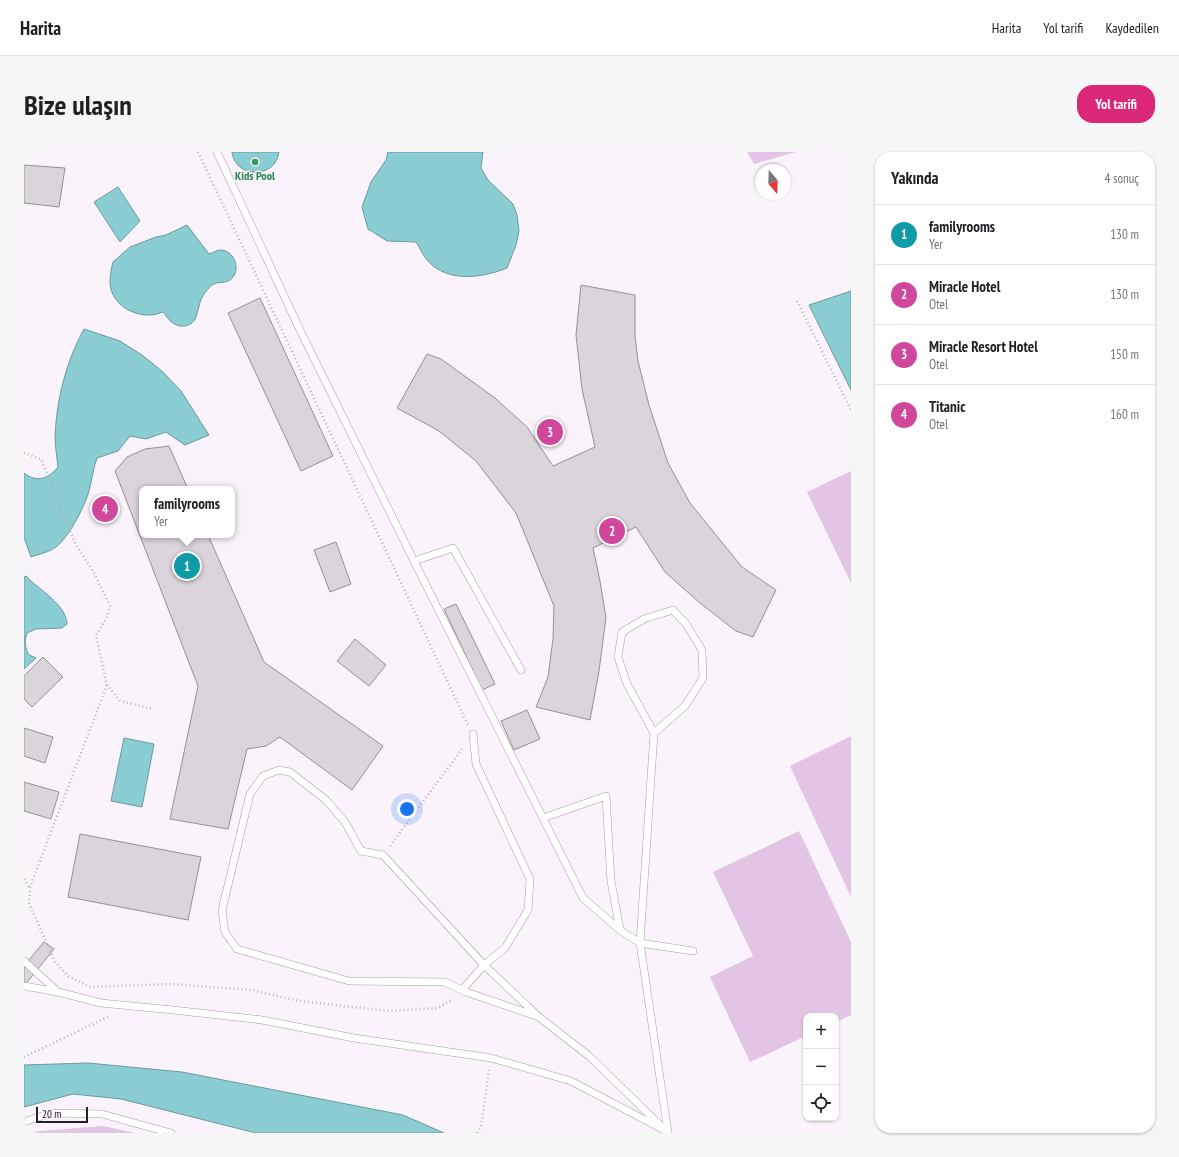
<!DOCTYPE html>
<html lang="tr">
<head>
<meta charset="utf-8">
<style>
  :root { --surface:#fff; --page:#f6f6f6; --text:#202124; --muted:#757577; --line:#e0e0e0; --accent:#db2777 }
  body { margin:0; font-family:"PT Sans Narrow",sans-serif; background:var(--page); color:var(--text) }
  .controls { position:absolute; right:12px; bottom:12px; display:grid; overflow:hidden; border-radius:8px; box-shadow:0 1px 3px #0004 }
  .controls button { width:36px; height:36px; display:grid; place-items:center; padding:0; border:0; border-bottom:1px solid var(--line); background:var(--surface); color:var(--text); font:20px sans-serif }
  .compass { position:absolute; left:731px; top:12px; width:36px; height:36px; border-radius:50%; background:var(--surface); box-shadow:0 1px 3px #0004; rotate:161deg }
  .scale { position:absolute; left:12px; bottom:10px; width:52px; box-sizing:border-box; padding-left:4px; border:2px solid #242124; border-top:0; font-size:11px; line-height:14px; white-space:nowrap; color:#242124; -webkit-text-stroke:3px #faf3fb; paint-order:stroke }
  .you { position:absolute; left:383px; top:657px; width:14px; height:14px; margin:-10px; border:3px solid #fff; border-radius:50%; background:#1a73e8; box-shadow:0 0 0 6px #1a73e833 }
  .badge { display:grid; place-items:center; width:26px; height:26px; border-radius:50%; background:var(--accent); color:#fff; font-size:13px; font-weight:700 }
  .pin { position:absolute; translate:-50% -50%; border:2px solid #fff; box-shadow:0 1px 4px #0006 }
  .popup { position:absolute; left:115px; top:334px; width:96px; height:52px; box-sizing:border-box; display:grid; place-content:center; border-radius:8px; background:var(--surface); filter:drop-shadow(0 1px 3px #0005); font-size:13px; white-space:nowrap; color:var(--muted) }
  .popup b { font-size:15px; color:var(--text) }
  .popup::after { content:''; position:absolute; left:50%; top:100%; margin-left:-8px; border:8px solid transparent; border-top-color:var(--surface) }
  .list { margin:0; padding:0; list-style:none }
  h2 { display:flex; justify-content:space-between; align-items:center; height:52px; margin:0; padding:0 16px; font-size:17px }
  h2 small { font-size:13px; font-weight:400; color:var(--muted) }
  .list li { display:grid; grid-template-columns:26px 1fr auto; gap:12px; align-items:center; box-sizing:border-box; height:60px; padding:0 16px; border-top:1px solid var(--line) }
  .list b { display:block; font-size:15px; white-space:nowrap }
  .list p { margin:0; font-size:13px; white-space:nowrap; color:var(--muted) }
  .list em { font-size:13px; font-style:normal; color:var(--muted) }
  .icon { flex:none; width:22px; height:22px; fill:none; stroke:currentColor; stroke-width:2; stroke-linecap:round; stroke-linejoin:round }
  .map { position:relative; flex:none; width:827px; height:981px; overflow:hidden; border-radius:16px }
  header { display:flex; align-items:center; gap:24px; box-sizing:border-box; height:56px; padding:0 20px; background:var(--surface); border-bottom:1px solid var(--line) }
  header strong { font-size:19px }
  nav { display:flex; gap:22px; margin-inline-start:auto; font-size:14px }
  .intro { display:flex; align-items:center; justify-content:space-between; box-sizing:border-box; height:96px; padding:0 24px }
  h1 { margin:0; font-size:28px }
  .button { padding:10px 18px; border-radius:16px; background:var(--accent); color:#fff; font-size:14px; font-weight:700 }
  main { display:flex; gap:24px; padding:0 24px }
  aside { flex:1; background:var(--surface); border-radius:16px; box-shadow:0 1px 3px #0004 }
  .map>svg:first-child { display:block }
</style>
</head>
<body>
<header>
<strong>Harita</strong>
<nav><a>Harita</a><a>Yol tarifi</a><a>Kaydedilen</a></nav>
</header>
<div class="intro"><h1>Bize ulaşın</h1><a class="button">Yol tarifi</a></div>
<main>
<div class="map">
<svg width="827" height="981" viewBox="0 0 827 981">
  <rect width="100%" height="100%" fill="#faf3fb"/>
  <!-- green -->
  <g fill="#e2c4e4">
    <polygon points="723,0 772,0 730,12"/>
    <polygon points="827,319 827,431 783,340"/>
    <polygon points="827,584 827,745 766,614"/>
    <polygon points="775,679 827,790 827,863 812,870 812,864 782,864 782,884 726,910 686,825 729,804 689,720"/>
    <polygon points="79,974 111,981 1,981 4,980"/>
  </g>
  <!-- water -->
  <g fill="#8acdd3" stroke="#6b999e">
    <path d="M208 0H255C252 27 211 27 208 0Z"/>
    <path d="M364 0H459L457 16 464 28 489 52 493 63 495 79 492 93 483 116C458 126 424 131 404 109 399 104 396 96 392 90L363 89 344 77 338 55 347 30 362 8Z"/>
    <polygon points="94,35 116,69 96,90 70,50"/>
    <path d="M163 73 185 102C188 101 193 98 196 98 211 98 218 119 206 128 198 133 192 127 184 137 175 147 176 153 172 165 169 174 157 177 149 171 145 169 142 163 139 160 135 161 131 163 127 163 108 164 88 152 86 132 86 125 87 117 89 110L106 95 132 85 142 83Z"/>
    <polygon points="827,139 827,238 785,153"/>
    <path d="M60 177 96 189 118 203 139 220 157 239 185 283 161 293 142 280 122 287 106 284 94 299 73 306C69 317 68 328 65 339 61 354 45 385 32 395 26 400 15 402 7 405L0 385V321C13 331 24 327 34 315 33 305 31 294 31 284 33 246 42 210 60 177Z"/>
    <path d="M2 424C15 438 42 452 43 472L38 476 12 477 3 481C0 490 1 495 5 503L12 506 0 517V425Z"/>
    <polygon points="100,586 130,592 118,655 87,649"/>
    <polygon points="64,911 158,920 379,963 420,981 232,981 97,947 49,942 0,955 0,913"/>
  </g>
  <!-- building -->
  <g fill="#dcd4dc" stroke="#958f96">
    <polygon points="0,13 41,16 35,55 0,51"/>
    <polygon points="557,133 611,143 611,184 614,209 625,253 644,311 666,351 718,415 752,438 729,485 712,479 676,451 641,420 612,375 569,396 576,429 582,466 575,519 566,568 512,555 524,525 529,487 530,454 492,361 452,309 415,279 373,256 403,202 417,207 471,246 503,275 529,314 571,295 558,237 552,183"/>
    <polygon points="236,146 309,304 277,319 204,161"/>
    <polygon points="145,294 164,337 118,337 118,383 184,383 240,510 359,594 328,638 256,585 242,594 223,597 204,677 146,667 174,534 91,319 103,305 121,297"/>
    <polygon points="312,390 327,432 306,440 290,398"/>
    <polygon points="432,452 471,532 458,538 420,457"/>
    <polygon points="331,487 362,513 345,534 313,509"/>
    <polygon points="19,505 39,525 8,555 0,547 0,524"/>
    <polygon points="503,558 516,587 490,598 477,569"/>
    <polygon points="0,576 29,585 21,611 0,604"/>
    <polygon points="0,630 35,640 27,667 0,659"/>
    <polygon points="56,682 177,705 164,768 44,745"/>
    <polygon points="20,790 30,797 0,834 0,814"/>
  </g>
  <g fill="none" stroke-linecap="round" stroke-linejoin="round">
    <!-- lane casing -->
    <g stroke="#a39ca3" stroke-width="8">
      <g id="lane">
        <polyline points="193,0 276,178 390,409"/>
        <polyline points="497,518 429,396 390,409 559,746 596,778 616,791 669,799"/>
        <polyline points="519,666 582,644 587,729 596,778"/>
        <polyline points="0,809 34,840"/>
        <polyline points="0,834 34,840 77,851 149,858 238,868 330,886 467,906 547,929 644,980 616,791 630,581 603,532 594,505 598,480 620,467 649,458 662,472 678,498 679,526 661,554 630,581"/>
        <polyline points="438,838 460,813 481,796 504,758 506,727 452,612 449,582"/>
        <polyline points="515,865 442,840 421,830 325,829 213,797 201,780 198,758 226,642 239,624 255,618 266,620 302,648 321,670 337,699 359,703 460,813 515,865 565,904 637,974"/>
        <polyline points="0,970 27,961 78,962 147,981"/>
      </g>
    </g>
    <!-- path -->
    <g stroke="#b9b3ba" stroke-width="2.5" stroke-dasharray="1 3" stroke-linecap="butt">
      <polyline points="174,0 444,573"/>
      <polyline points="773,149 827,258"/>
      <polyline points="0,301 17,307 51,391 70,421 86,454 83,465 72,484 83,533 96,549 129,557"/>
      <polyline points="83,533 6,735 5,751 31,810 44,824 66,835 146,832 228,838 275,849 366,859 414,856 429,847"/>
      <polyline points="366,694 438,597"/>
      <polyline points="0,727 5,735"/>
      <polyline points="0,905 86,864"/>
      <polyline points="453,981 457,975 465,918"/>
    </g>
    <!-- lane -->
    <use href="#lane" stroke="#fff" stroke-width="7"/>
  </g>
  <!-- markers -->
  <circle fill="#2e9e5b" stroke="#faf3fb" stroke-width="1.5" cx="231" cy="10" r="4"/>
  <g text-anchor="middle" stroke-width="3" stroke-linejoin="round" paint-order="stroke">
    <!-- leisure labels -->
    <g font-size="12" font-weight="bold" fill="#27864d" stroke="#faf3fb">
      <text x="231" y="28">Kids Pool</text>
    </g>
  </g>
</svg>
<div class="controls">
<button>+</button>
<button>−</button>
<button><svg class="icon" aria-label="locate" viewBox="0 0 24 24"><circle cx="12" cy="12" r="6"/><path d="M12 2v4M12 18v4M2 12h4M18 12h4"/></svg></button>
</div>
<svg class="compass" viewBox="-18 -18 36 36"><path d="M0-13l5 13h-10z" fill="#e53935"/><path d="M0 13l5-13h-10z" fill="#757577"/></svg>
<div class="scale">20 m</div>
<div class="you"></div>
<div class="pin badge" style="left:163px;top:414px;background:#0f9aa8">1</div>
<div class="popup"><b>familyrooms</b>Yer</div>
<div class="pin badge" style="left:588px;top:379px;background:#d1479c">2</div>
<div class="pin badge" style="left:526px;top:280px;background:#d1479c">3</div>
<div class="pin badge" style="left:81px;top:357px;background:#d1479c">4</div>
</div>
<aside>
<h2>Yakında<small>4 sonuç</small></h2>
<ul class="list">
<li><span class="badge" style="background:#0f9aa8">1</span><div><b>familyrooms</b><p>Yer</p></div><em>130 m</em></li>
<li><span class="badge" style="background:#d1479c">2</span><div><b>Miracle Hotel</b><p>Otel</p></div><em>130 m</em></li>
<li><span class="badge" style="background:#d1479c">3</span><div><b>Miracle Resort Hotel</b><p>Otel</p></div><em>150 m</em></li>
<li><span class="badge" style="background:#d1479c">4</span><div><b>Titanic</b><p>Otel</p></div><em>160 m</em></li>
</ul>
</aside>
</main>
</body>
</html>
